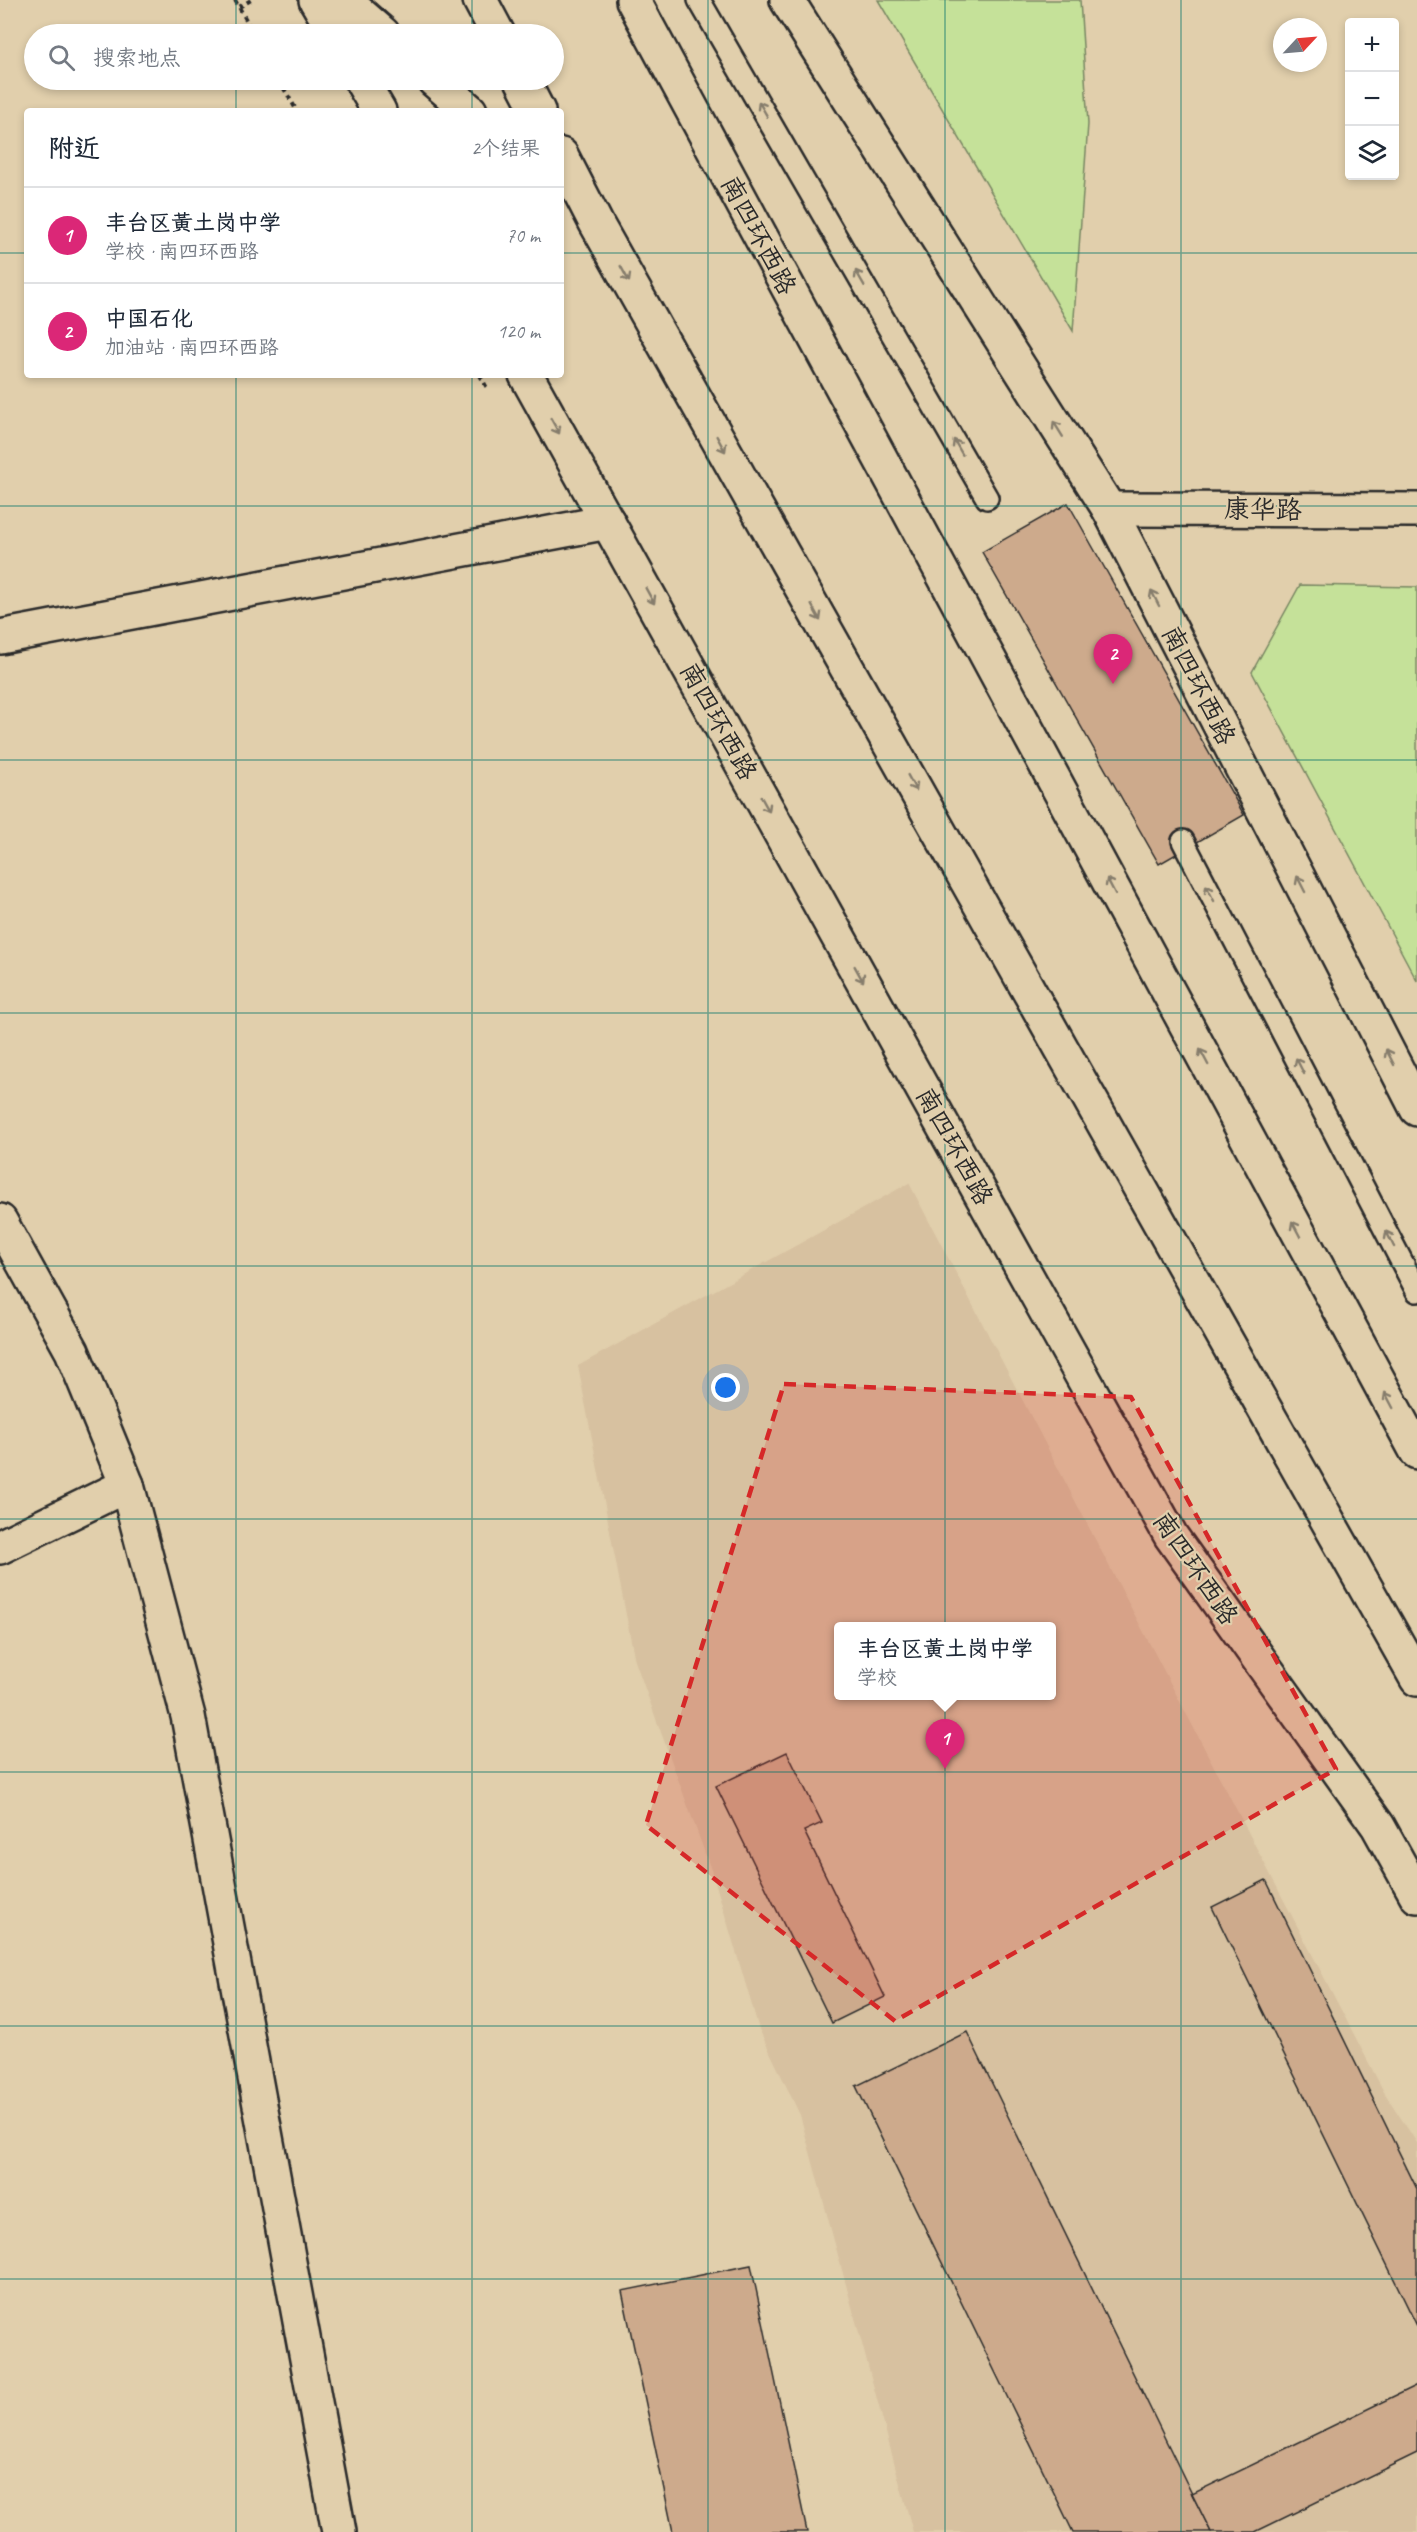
<!DOCTYPE html>
<html lang="zh">
<head>
<meta charset="utf-8">
<style>
  :root { --surface:#fff; --page:#f2f2f3; --text:#1f2937; --muted:#747a83; --line:#e0e1e3; --accent:#db2777 }
  body { margin:0; font-family:Caveat,"LXGW WenKai TC",sans-serif; background:var(--page); color:var(--text) }
  .controls { position:absolute; right:18px; top:18px; display:grid; overflow:hidden; border-radius:6px; box-shadow:0 3px 9px #0003 }
  .controls button { width:54px; height:54px; display:grid; place-items:center; padding:0; border:0; border-bottom:2px solid var(--line); background:var(--surface); color:var(--text); font:30px sans-serif }
  .compass { position:absolute; left:1273px; top:18px; width:54px; height:54px; border-radius:50%; background:var(--surface); box-shadow:0 3px 9px #0003; rotate:64deg }
  .you { position:absolute; left:726px; top:1388px; width:21px; height:21px; margin:-15px; border:4px solid #fff; border-radius:50%; background:#1a73e8; box-shadow:0 0 0 9px #1a73e833 }
  .badge { display:grid; place-items:center; width:39px; height:39px; border-radius:50%; background:var(--accent); color:#fff; font-size:20px; font-weight:700 }
  .pin { position:absolute; translate:-50% -50px; filter:drop-shadow(0 2px 3px #0008) }
  .pin::after { content:''; position:absolute; top:32px; width:21px; height:18px; background:inherit; clip-path:polygon(0 0,100% 0,50% 100%) }
  .popup { position:absolute; left:834px; top:1622px; width:222px; height:78px; box-sizing:border-box; display:grid; place-content:center; border-radius:6px; background:var(--surface); filter:drop-shadow(0 2px 4px #0005); font-size:20px; white-space:nowrap; color:var(--muted) }
  .popup b { font-size:22px; color:var(--text) }
  .popup::after { content:''; position:absolute; left:50%; top:100%; margin-left:-12px; border:12px solid transparent; border-top-color:var(--surface) }
  .list { margin:0; padding:0; list-style:none }
  h2 { display:flex; justify-content:space-between; align-items:center; height:78px; margin:0; padding:0 24px; font-size:26px }
  h2 small { font-size:20px; font-weight:400; color:var(--muted) }
  .list li { display:grid; grid-template-columns:39px 1fr auto; gap:18px; align-items:center; box-sizing:border-box; height:96px; padding:0 24px; border-top:2px solid var(--line) }
  .list b { display:block; font-size:22px; white-space:nowrap }
  .list p { margin:0; font-size:20px; white-space:nowrap; color:var(--muted) }
  .list em { font-size:20px; font-style:normal; color:var(--muted) }
  .icon { flex:none; width:33px; height:33px; fill:none; stroke:currentColor; stroke-width:2; stroke-linecap:round; stroke-linejoin:round }
  .map { position:relative; flex:none; width:1417px; height:2532px; overflow:hidden }
  .search { position:absolute; background:var(--surface); box-shadow:0 3px 9px #0003; left:24px; top:24px; width:540px; height:66px; display:flex; align-items:center; gap:15px; box-sizing:border-box; padding:0 21px; border-radius:33px; color:var(--muted); font-size:22px }
  .panel { position:absolute; background:var(--surface); box-shadow:0 3px 9px #0003; left:24px; top:108px; width:540px; height:270px; border-radius:6px }
  .map>svg:first-child { display:block }
</style>
</head>
<body>
<div class="map">
<svg width="1417" height="2532" viewBox="0 0 1417 2532">
  <rect width="100%" height="100%" fill="#e1cfac"/>
  <filter id="ink" filterUnits="userSpaceOnUse"><feTurbulence type="fractalNoise" baseFrequency=".0167" numOctaves="2"/><feDisplacementMap in="SourceGraphic" scale="12" xChannelSelector="R" yChannelSelector="G"/><feConvolveMatrix kernelMatrix="1 2 1 2 8 2 1 2 1" color-interpolation-filters="sRGB"/></filter>
  <g filter="url(#ink)">
    <!-- built -->
    <path fill="#d7c1a0" fill-rule="evenodd" d="M909 1183 1384 2092 1417 2143V2532H913L800 2115 759 2029 714 1878 635 1661 578 1366ZM838 1626H1052V1696H838Z"/>
    <!-- green -->
    <g fill="#c5e199" stroke="#788662" stroke-width="1.5">
      <polygon points="878,0 1080,0 1088,124 1073,331"/>
      <polygon points="1300,585 1417,587 1417,981 1252,672"/>
    </g>
    <!-- building -->
    <g fill="#cdaa8c" stroke="#2b2b2b" stroke-width="1.5">
      <polygon points="1068,503 1244,815 1159,864 982,552"/>
      <polygon points="787,1752 822,1823 804,1831 885,1997 832,2023 716,1786"/>
      <polygon points="1266,1880 1417,2189 1417,2326 1212,1907"/>
      <polygon points="967,2032 1192,2494 1211,2532 1073,2532 856,2086"/>
      <polygon points="751,2265 807,2532 673,2532 622,2291"/>
      <polygon points="1417,2385 1417,2453 1255,2532 1211,2532 1192,2494"/>
    </g>
    <g fill="none" stroke-linecap="round" stroke-linejoin="round">
      <!-- lane casing -->
      <g stroke="#2b2b2b" stroke-width="26">
        <g id="lane">
          <polyline points="699,0 987,498"/>
          <polyline points="1183,841 1417,1291"/>
        </g>
      </g>
      <!-- street casing -->
      <g stroke="#2b2b2b" stroke-width="38">
        <g id="street">
          <polyline points="0,637 608,522"/>
          <polyline points="0,1221 72,1351 127,1485 188,1716 339,2532"/>
          <polyline points="0,1547 127,1485"/>
        </g>
      </g>
      <!-- secondary casing -->
      <g stroke="#2b2b2b" stroke-width="38">
        <g id="secondary">
          <polyline points="316,0 336,34"/>
          <polyline points="787,0 1109,509 1417,1109"/>
          <polyline points="361,80 379,111"/>
          <polyline points="526,375 1171,1536 1378,1826 1417,1896"/>
          <polyline points="1109,509 1417,510"/>
        </g>
      </g>
      <!-- highway casing -->
      <g stroke="#2b2b2b" stroke-width="38">
        <g id="highway">
          <polyline points="344,0 383,34"/>
          <polyline points="480,0 498,34"/>
          <polyline points="633,0 1417,1452"/>
          <polyline points="434,80 470,111"/>
          <polyline points="522,80 538,111"/>
          <polyline points="561,155 596,223 1417,1679"/>
        </g>
      </g>
      <!-- path -->
      <g stroke="#2b2b2b" stroke-width="4" stroke-dasharray="4.5 4.5" stroke-linecap="butt">
        <polyline points="235,0 254,34"/>
        <polyline points="239,7 251,0"/>
        <polyline points="279,80 297,111"/>
        <polyline points="480,375 487,388"/>
      </g>
      <!-- lane -->
      <use href="#lane" stroke="#e1cfac" stroke-width="21"/>
      <!-- street -->
      <use href="#street" stroke="#e1cfac" stroke-width="33"/>
      <!-- secondary -->
      <use href="#secondary" stroke="#e1cfac" stroke-width="33"/>
      <!-- highway -->
      <use href="#highway" stroke="#e1cfac" stroke-width="33"/>
    </g>
    <!-- one-way arrows -->
    <defs><path id="oneway-shaft" d="M-6 0H5M1.5-3L5.5 0L1.5 3" fill="none" stroke-width="1.6" stroke-linecap="round" stroke-linejoin="round" transform="scale(1.5)"/></defs>
    <g stroke="#867d6c">
      <use href="#oneway-shaft" transform="translate(763 109) rotate(-120)"/>
      <use href="#oneway-shaft" transform="translate(625 274) rotate(61)"/>
      <use href="#oneway-shaft" transform="translate(860 278) rotate(-120)"/>
      <use href="#oneway-shaft" transform="translate(555 426) rotate(61)"/>
      <use href="#oneway-shaft" transform="translate(1058 429) rotate(-122)"/>
      <use href="#oneway-shaft" transform="translate(721 444) rotate(61)"/>
      <use href="#oneway-shaft" transform="translate(958 447) rotate(-120)"/>
      <use href="#oneway-shaft" transform="translate(650 596) rotate(61)"/>
      <use href="#oneway-shaft" transform="translate(1155 598) rotate(-117)"/>
      <use href="#oneway-shaft" transform="translate(816 613) rotate(61)"/>
      <use href="#oneway-shaft" transform="translate(912 783) rotate(61)"/>
      <use href="#oneway-shaft" transform="translate(765 804) rotate(61)"/>
      <use href="#oneway-shaft" transform="translate(1301 884) rotate(-117)"/>
      <use href="#oneway-shaft" transform="translate(1111 886) rotate(-118)"/>
      <use href="#oneway-shaft" transform="translate(1210 893) rotate(-117)"/>
      <use href="#oneway-shaft" transform="translate(859 974) rotate(61)"/>
      <use href="#oneway-shaft" transform="translate(1204 1057) rotate(-118)"/>
      <use href="#oneway-shaft" transform="translate(1390 1057) rotate(-117)"/>
      <use href="#oneway-shaft" transform="translate(1300 1066) rotate(-117)"/>
      <use href="#oneway-shaft" transform="translate(1296 1229) rotate(-118)"/>
      <use href="#oneway-shaft" transform="translate(1390 1239) rotate(-117)"/>
      <use href="#oneway-shaft" transform="translate(1389 1400) rotate(-118)"/>
    </g>
  </g>
  <!-- marked area -->
  <path fill="#d62828" fill-opacity="0.2" stroke="#d62828" stroke-width="4.5" stroke-dasharray="12 8" stroke-linejoin="round" d="M784 1384 1131 1397 1336 1769 895 2021 646 1825Z"/>
  <!-- grid -->
  <path fill="none" stroke="#0f766e" stroke-width="1.5" stroke-opacity="0.55" d="M236 0V34M472 0V34M708 0V2532M945 0V2532M1181 0V2532M236 80V111M472 80V111M0 253H27M561 253H1417M236 375V2532M472 375V2532M0 506H1417M0 760H1417M0 1013H1417M0 1266H1417M0 1519H1417M0 1772H1417M0 2026H1417M0 2279H1417"/>
  <g text-anchor="middle" stroke-width="4.5" stroke-linejoin="round" paint-order="stroke">
    <!-- street labels -->
    <g font-size="26" fill="#2b2b2b" stroke="#e1cfac">
      <text transform="translate(759 235) rotate(62)" y="9">南四环西路</text>
      <text transform="translate(1263 509) rotate(1)" y="9">康华路</text>
      <text transform="translate(1199 685) rotate(63)" y="9">南四环西路</text>
      <text transform="translate(719 721) rotate(61)" y="9">南四环西路</text>
      <text transform="translate(955 1146) rotate(61)" y="9">南四环西路</text>
      <text transform="translate(1196 1568) rotate(56)" y="9">南四环西路</text>
    </g>
  </g>
</svg>
<div class="controls">
<button>+</button>
<button>−</button>
<button><svg class="icon" aria-label="layers" viewBox="0 0 24 24"><path d="M12 4l9 5-9 5-9-5zM3 14l9 5 9-5"/></svg></button>
</div>
<svg class="compass" viewBox="-18 -18 36 36"><path d="M0-13l5 13h-10z" fill="#e53935"/><path d="M0 13l5-13h-10z" fill="#747a83"/></svg>
<div class="you"></div>
<div class="pin badge" style="left:945px;top:1769px">1</div>
<div class="popup"><b>丰台区黄土岗中学</b>学校</div>
<div class="pin badge" style="left:1113px;top:684px">2</div>
<div class="search"><svg class="icon" aria-label="search" viewBox="0 0 24 24"><circle cx="10" cy="10" r="6"/><path d="M15 15l6 6"/></svg>搜索地点</div>
<section class="panel">
<h2>附近<small>2个结果</small></h2>
<ul class="list">
<li><span class="badge">1</span><div><b>丰台区黄土岗中学</b><p>学校 · 南四环西路</p></div><em>70 m</em></li>
<li><span class="badge">2</span><div><b>中国石化</b><p>加油站 · 南四环西路</p></div><em>120 m</em></li>
</ul>
</section>
</div>
</body>
</html>
